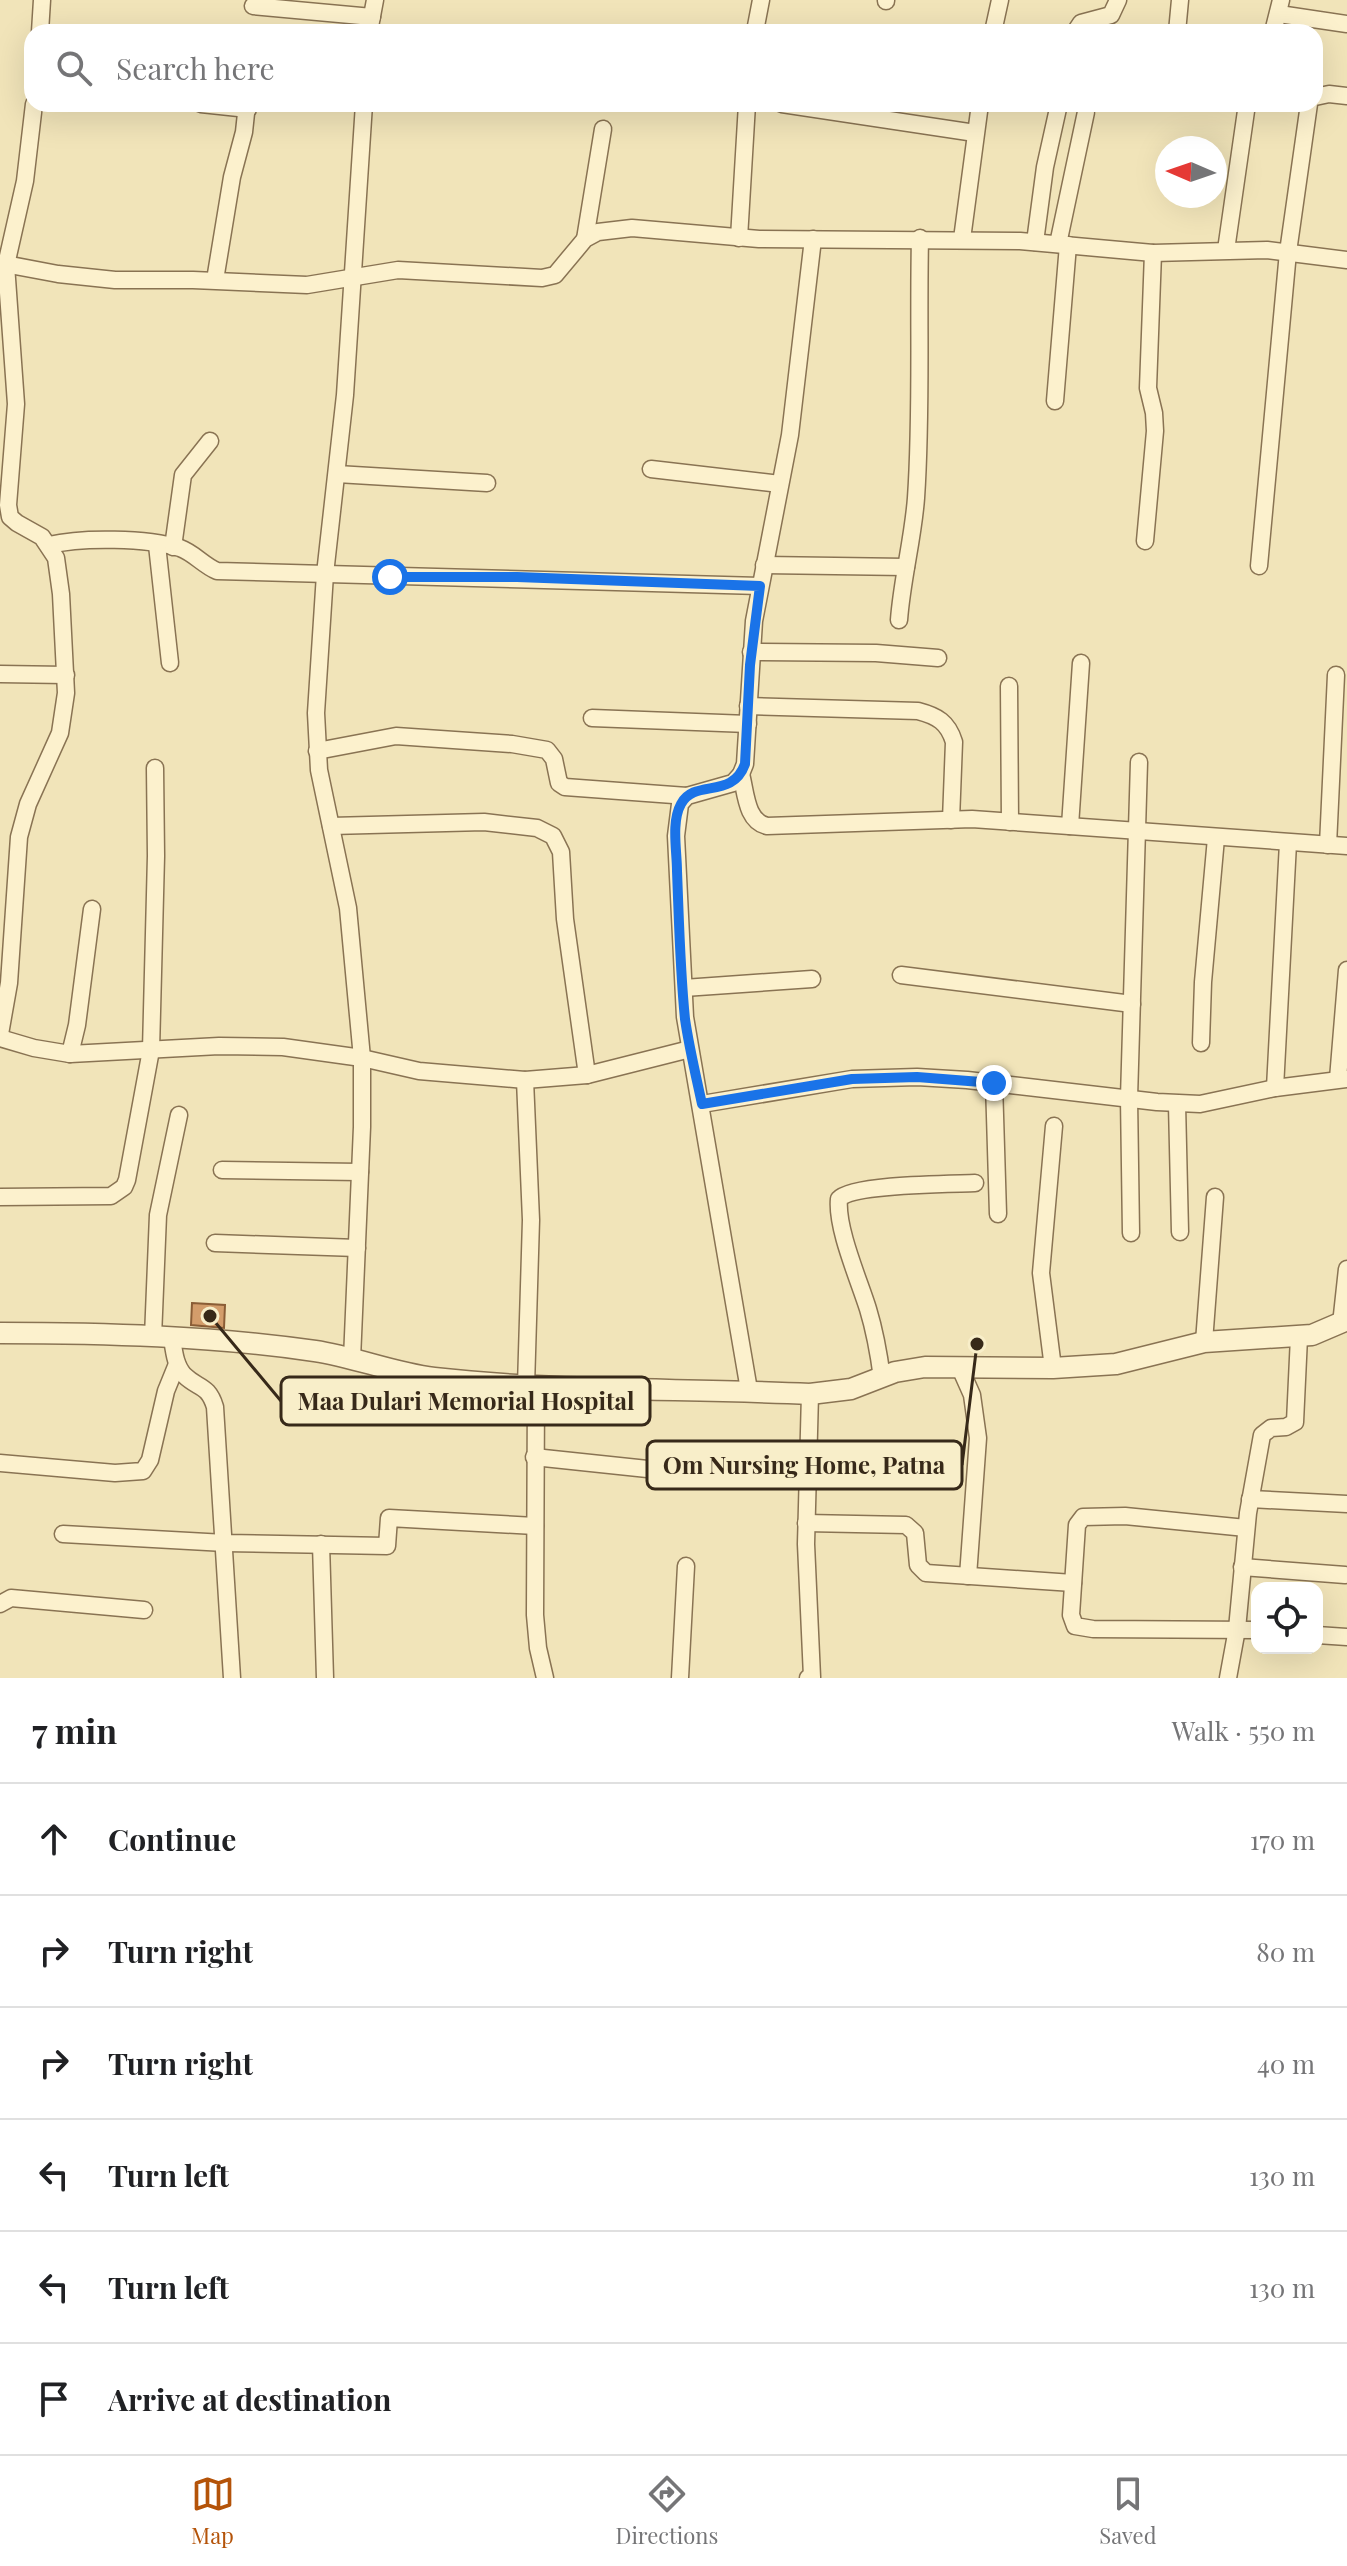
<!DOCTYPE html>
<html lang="en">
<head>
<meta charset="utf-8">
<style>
  :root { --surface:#fff; --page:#f2f2f2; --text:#202124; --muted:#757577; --line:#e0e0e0; --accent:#b45309 }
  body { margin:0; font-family:"Playfair Display",serif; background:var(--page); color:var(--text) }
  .controls { position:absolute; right:24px; bottom:24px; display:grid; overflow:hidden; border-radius:16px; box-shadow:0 8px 32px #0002 }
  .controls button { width:72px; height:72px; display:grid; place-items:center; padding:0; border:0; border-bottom:2px solid var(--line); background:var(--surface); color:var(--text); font:40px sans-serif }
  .compass { position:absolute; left:1155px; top:136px; width:72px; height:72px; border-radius:50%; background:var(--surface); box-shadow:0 8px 32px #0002; rotate:272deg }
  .stop { position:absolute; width:24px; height:24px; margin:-18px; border:6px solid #1a73e8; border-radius:50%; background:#fff }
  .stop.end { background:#1a73e8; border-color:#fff; box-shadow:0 2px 8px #0008 }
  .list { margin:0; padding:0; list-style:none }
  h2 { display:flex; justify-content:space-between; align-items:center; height:104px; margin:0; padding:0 32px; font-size:34px }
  h2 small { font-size:26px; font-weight:400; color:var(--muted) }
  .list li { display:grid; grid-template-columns:52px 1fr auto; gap:24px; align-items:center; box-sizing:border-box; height:112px; padding:0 32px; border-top:2px solid var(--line) }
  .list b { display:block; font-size:30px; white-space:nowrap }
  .list em { font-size:26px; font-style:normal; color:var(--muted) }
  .icon { flex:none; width:44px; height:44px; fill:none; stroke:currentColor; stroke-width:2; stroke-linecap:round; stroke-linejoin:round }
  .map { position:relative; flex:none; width:1347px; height:1678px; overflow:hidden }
  .search { position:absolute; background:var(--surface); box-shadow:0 8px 32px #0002; left:24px; right:24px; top:24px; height:88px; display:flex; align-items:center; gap:20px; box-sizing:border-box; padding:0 28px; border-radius:24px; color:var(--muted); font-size:30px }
  .sheet { height:776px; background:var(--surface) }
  nav { display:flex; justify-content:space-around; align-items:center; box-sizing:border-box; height:112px; border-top:2px solid var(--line); background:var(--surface); font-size:22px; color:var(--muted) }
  nav a { display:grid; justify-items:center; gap:4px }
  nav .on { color:var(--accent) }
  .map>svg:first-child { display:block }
</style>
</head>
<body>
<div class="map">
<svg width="1347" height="1678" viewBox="0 0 1347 1678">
  <rect width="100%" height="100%" fill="#f1e4b9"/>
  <!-- building -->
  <polygon fill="#d39d6b" stroke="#8a5d36" stroke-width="2" points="192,1303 225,1305 224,1328 191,1325"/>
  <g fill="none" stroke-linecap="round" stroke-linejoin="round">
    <!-- minor casing -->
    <g stroke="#897353" stroke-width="19">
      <g id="minor">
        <polyline points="886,1 886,0"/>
        <polyline points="253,6 372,17"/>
        <polyline points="1279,14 1347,24"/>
        <polyline points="756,26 761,0"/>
        <polyline points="40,32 42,0"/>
        <polyline points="369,32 375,0"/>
        <polyline points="993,32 1000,0"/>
        <polyline points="1075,32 1081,23 1111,15 1118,0"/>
        <polyline points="1177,32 1180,0"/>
        <polyline points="1273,32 1281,0"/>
        <polyline points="1315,97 1329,94 1347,96"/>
        <polyline points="201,104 248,109"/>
        <polyline points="782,104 975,133"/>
        <polyline points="739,238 747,104"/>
        <polyline points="585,239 603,129"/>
        <polyline points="962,239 980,104"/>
        <polyline points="1035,242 1045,167 1059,104"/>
        <polyline points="1058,244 1086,112"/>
        <polyline points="1226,250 1247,104"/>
        <polyline points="0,263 58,274 115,280 193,280 307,285 398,270 542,278 555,275 585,239 598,232 632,228 759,239 1020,241 1153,253 1267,250 1347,260"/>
        <polyline points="215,280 232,177 244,132 247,104"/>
        <polyline points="1055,401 1068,245"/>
        <polyline points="651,469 780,484"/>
        <polyline points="337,474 487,483"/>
        <polyline points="1145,541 1155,431 1154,413 1148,388 1153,253"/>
        <path d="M49 545C82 537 147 538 180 548 194 553 203 565 217 571L760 586"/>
        <polyline points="157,545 170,663"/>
        <polyline points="173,547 183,475 210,441"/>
        <polyline points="764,565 906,567"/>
        <polyline points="1259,566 1288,252 1309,104"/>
        <path d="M899 620C902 579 913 539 916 498 922 411 918 325 920 238"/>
        <polyline points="751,652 876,653 938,658"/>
        <polyline points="0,674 66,675"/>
        <polyline points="1009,686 1010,822"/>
        <path d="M748 706 918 711C937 716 948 722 954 742L951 820"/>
        <polyline points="592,718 748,724"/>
        <polyline points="317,751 396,736 512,744 547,750 554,759 559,783 565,787 687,796"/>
        <path d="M741 774C746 793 746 821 767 826L972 819 1347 846"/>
        <polyline points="331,826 484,822 537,828 553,836 561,852 565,919 587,1075"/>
        <polyline points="1070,826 1081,663"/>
        <polyline points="1328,845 1336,675"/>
        <polyline points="901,975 1132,1004"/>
        <polyline points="684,988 812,979"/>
        <polyline points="0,1034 9,983 19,837 28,804 60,733 66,693 61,594 56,558 42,537 17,523 10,517 8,505 16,404 6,265 25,181 34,104"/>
        <polyline points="0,1038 34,1048 70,1054 219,1046 283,1047 362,1058 419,1071 525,1080 587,1075 690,1049"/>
        <polyline points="1201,1043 1203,982 1216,838"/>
        <polyline points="70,1054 77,1025 92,909"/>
        <polyline points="1338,1079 1347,970"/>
        <polyline points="525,1080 531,1220 526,1386"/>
        <polyline points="994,1083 998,1214"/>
        <polyline points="1275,1088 1288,843"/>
        <polyline points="702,1104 852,1079 917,1077 967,1080 1157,1102 1200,1104 1275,1088 1347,1079"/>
        <polyline points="1177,1104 1180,1232"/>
        <polyline points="222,1170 360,1172"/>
        <polyline points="0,1197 111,1196 124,1187 127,1180 151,1050 156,856 155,768"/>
        <polyline points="1131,1233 1129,1098 1139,762"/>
        <polyline points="215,1243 357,1248"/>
        <polyline points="1341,1324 1347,1269"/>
        <polyline points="153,1337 158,1215 179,1115"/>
        <path d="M172 1338C174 1351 175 1365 184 1375 198 1389 208 1384 215 1407L232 1678"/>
        <polyline points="1204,1342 1215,1197"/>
        <polyline points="352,1359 362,1127 362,1058 348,908 319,770 316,713 325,574 345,395 364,104"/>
        <polyline points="960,1368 972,1395 978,1438 968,1576"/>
        <polyline points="1053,1368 1041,1273 1054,1126"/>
        <path d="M882 1378C879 1355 875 1332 868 1309 859 1280 836 1228 839 1199 852 1184 950 1184 975 1183"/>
        <polyline points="536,1386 535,1615 538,1648 545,1678"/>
        <polyline points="749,1390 685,1017 676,836 680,804 687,796 733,783 741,774 745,764 754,621 790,435 813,239"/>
        <polyline points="534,1457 657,1470"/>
        <polyline points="0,1463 115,1473 143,1471 150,1460 166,1391 177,1364"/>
        <polyline points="1250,1499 1347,1504"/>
        <polyline points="806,1523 906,1525 915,1533 918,1565 926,1573 1073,1583"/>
        <polyline points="1246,1528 1125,1516 1083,1517 1077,1525 1071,1615 1075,1626 1093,1629 1257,1630"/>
        <polyline points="63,1534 225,1543 387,1546 389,1518 535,1526"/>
        <polyline points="321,1544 325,1678"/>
        <polyline points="1242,1567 1345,1575"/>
        <polyline points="0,1604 11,1598 144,1610"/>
        <polyline points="1317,1635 1347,1637"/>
        <polyline points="680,1678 686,1566"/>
        <polyline points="808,1678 812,1677 806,1544 810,1394"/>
        <polyline points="1228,1678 1237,1629 1248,1513 1262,1435 1271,1428 1286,1427 1295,1422 1299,1337"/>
      </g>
    </g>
    <!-- tertiary casing -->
    <g stroke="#897353" stroke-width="23">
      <path id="tertiary" d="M0 1333C105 1333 211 1336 315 1351 355 1357 393 1373 434 1378 558 1392 684 1388 810 1394L851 1389 895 1372 925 1367 1053 1368 1116 1364 1204 1342 1312 1335 1347 1320"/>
    </g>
    <!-- minor -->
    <use href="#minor" stroke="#fcf1cd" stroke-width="16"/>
    <!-- tertiary -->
    <use href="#tertiary" stroke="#fcf1cd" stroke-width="20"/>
  </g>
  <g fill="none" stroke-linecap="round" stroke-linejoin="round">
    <!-- route -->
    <path stroke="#1a73e8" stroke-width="10" d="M390 577H517L760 586 750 665 745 764C732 800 695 778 681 804 671 822 677 851 677 871 679 920 680 970 685 1019 689 1047 696 1076 702 1104L852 1079 917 1077 994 1083"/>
  </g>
  <!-- callouts -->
  <path fill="none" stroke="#372919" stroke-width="3" d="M210 1316L281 1401M977 1344L962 1465"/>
  <g fill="#372919" stroke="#f8eec9" stroke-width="3">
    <circle cx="210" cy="1316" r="8"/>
    <circle cx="977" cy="1344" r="8"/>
  </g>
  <g fill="#f8eec9" stroke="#372919" stroke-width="3">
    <rect x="281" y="1377" width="369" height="48" rx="8"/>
    <rect x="647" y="1441" width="315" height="48" rx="8"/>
  </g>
  <g font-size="24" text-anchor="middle" font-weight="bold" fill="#372919">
    <text x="466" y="1410">Maa Dulari Memorial Hospital</text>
    <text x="804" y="1474">Om Nursing Home, Patna</text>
  </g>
</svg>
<div class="controls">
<button><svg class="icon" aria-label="locate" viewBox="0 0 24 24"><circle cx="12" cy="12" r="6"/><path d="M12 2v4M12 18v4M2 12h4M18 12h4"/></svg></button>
</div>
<svg class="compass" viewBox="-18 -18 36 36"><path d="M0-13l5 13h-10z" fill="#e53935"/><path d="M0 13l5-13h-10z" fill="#757577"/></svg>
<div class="stop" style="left:390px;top:577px"></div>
<div class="stop end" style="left:994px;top:1083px"></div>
<div class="search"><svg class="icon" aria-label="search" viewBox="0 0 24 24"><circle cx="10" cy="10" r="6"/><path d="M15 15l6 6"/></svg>Search here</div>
</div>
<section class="sheet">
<h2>7 min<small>Walk · 550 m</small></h2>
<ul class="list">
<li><svg class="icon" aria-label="ahead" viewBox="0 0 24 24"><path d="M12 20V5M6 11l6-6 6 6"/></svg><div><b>Continue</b></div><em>170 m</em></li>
<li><svg class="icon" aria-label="right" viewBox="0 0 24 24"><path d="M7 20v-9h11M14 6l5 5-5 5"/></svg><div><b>Turn right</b></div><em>80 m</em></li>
<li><svg class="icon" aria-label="right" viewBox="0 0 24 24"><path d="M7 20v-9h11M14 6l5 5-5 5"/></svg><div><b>Turn right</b></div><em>40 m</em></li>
<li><svg class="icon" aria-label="left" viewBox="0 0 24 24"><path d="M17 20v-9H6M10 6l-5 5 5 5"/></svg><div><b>Turn left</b></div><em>130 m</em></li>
<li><svg class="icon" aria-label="left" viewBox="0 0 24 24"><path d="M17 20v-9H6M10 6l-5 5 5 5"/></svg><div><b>Turn left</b></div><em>130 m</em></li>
<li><svg class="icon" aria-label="arrive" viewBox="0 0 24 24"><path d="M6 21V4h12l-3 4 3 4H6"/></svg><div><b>Arrive at destination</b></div></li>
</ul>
</section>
<nav>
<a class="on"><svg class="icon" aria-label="map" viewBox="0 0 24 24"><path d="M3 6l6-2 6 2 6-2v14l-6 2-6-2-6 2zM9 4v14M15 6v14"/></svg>Map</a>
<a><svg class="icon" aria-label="directions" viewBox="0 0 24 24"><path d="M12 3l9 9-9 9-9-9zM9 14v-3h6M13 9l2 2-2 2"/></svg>Directions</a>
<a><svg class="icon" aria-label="saved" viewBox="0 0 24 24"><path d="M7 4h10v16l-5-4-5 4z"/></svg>Saved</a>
</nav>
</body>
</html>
